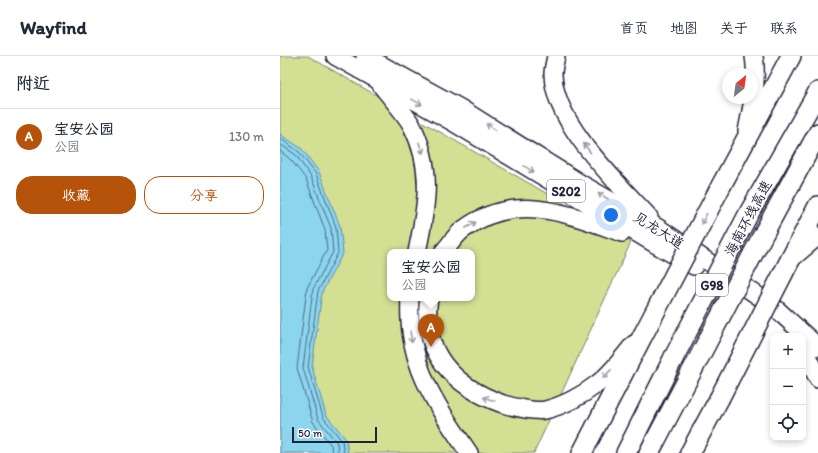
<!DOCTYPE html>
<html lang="zh">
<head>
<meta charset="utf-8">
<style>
  :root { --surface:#fff; --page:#f2f2f3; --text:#1f2937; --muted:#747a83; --line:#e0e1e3; --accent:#b45309 }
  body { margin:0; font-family:Itim,"LXGW WenKai TC",sans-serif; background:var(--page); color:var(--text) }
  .controls { position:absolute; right:12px; bottom:12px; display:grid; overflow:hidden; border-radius:8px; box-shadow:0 2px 6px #0003 }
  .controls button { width:36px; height:36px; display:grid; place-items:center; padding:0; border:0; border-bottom:1px solid var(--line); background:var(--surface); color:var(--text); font:20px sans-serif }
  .compass { position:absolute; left:442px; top:12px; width:36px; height:36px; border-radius:50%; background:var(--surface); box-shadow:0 2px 6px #0003; rotate:29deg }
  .scale { position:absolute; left:12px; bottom:10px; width:85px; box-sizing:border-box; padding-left:4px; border:2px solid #22223b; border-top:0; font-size:11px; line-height:14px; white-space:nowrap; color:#22223b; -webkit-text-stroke:3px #fff; paint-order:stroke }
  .you { position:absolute; left:331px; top:159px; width:14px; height:14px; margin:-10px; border:3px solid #fff; border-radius:50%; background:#1a73e8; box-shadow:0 0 0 6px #1a73e833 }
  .badge { display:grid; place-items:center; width:26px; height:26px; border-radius:50%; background:var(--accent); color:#fff; font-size:13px; font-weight:700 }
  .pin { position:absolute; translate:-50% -33px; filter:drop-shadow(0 1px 2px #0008) }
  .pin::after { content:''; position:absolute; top:21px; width:14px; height:12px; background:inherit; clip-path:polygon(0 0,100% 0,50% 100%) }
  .popup { position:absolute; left:107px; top:193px; width:88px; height:52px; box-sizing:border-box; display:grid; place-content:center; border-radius:8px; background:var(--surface); filter:drop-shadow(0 1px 3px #0005); font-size:13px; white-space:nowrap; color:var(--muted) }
  .popup b { font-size:15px; color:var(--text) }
  .popup::after { content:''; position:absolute; left:50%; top:100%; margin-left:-8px; border:8px solid transparent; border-top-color:var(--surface) }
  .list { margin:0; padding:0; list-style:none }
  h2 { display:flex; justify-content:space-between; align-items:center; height:52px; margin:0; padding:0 16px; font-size:17px }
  h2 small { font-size:13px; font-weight:400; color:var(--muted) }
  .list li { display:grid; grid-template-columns:26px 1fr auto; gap:12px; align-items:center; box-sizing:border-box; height:56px; padding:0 16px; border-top:1px solid var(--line) }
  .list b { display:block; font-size:15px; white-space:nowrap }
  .list p { margin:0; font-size:13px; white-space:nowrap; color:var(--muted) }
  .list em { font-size:13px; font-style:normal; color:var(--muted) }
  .actions { display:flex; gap:8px; padding:12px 16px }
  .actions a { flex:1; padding:9px 0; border:1px solid var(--accent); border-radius:16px; text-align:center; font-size:14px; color:var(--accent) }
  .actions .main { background:var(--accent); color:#fff }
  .icon { flex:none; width:22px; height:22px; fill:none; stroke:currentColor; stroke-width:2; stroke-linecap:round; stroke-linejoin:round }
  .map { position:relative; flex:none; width:538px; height:397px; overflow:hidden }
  header { display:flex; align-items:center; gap:24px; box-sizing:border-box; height:56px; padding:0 20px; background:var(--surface); border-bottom:1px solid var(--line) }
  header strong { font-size:19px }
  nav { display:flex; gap:22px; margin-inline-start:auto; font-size:14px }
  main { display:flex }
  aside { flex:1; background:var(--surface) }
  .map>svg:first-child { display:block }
</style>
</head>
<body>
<header>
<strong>Wayfind</strong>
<nav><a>首页</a><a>地图</a><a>关于</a><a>联系</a></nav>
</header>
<main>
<aside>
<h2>附近<small></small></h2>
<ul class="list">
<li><span class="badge">A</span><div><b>宝安公园</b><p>公园</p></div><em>130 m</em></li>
</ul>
<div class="actions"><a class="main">收藏</a><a>分享</a></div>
</aside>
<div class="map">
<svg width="538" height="397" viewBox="0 0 538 397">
  <rect width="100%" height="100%" fill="#fff"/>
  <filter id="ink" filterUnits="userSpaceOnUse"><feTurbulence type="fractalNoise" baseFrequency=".025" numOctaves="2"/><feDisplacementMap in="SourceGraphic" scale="8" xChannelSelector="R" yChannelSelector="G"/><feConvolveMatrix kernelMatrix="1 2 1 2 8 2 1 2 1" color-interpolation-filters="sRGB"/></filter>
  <g filter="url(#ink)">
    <!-- green -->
    <path fill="#d3e093" stroke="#7a8167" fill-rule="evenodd" d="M0 0H28L351 186 254 397H0ZM110 196H192V242H110Z"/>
    <!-- water -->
    <polygon fill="#8cd5ee" stroke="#628da6" points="0,78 22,93 39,116 60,170 63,197 42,236 32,311 46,359 66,383 68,397 0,397"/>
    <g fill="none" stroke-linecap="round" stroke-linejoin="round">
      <!-- shore -->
      <g stroke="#4c6a83" stroke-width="1">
        <polyline points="0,82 19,96 36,118 56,171 58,197 38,235 28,311 43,361 62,385 64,397"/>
        <polyline points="0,88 16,99 31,121 51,172 53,196 33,233 23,312 38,363 57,387 58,397"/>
        <polyline points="0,95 11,104 26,123 45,174 47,194 27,232 17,312 33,366 51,389 52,397"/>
      </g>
      <!-- major casing -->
      <g stroke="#22223b" stroke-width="20">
        <g id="major">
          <polyline points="55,0 171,65 375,188 414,210"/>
          <polyline points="85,0 180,52 303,129 380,173 493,250 538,291"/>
          <path d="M276 0C275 6 273 12 273 18 274 68 337 126 369 161"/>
          <path d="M101 29C111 42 123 55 131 68 154 112 147 149 137 196"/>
          <path d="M467 75C472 50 478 25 474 0"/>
          <path d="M163 196C170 189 176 178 184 173 235 135 289 158 342 177"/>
          <polyline points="511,203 538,180"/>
          <path d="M130 242C126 306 154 346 189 397"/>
          <path d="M149 242C140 297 175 331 223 348 233 351 256 356 265 354 283 350 303 339 317 328 331 318 343 301 354 288"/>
          <polyline points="523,292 538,323"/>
        </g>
      </g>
      <!-- highway casing -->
      <g stroke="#22223b" stroke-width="22">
        <g id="highway">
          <polyline points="442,128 511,0"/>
          <polyline points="469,157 538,36"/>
          <polyline points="485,175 538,77"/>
          <polyline points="510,204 538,150"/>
          <polyline points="302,397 363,279"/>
          <polyline points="346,397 394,301"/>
          <polyline points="369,397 412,315"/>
          <polyline points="410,397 439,343"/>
        </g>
      </g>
      <!-- major -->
      <use href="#major" stroke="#fff" stroke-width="17"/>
      <!-- highway -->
      <use href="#highway" stroke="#fff" stroke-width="19"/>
      <!-- highway-bridge casing -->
      <g stroke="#22223b" stroke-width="22" stroke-linecap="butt">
        <g id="highway-bridge">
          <polyline points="363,279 442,128"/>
          <polyline points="394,301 469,157"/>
          <polyline points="412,315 485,175"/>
          <polyline points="439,343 510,204"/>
        </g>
      </g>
      <!-- highway-bridge -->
      <use href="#highway-bridge" stroke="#fff" stroke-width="19"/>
    </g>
    <!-- one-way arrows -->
    <defs><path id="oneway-shaft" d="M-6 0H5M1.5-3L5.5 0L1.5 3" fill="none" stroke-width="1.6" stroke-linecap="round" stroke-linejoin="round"/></defs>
    <g stroke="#9c9ca7">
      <use href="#oneway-shaft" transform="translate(137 46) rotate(29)"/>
      <use href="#oneway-shaft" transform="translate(211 71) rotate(-148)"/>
      <use href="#oneway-shaft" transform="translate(141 92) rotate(69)"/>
      <use href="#oneway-shaft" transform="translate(307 92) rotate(-127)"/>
      <use href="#oneway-shaft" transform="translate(249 113) rotate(31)"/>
      <use href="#oneway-shaft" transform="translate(323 140) rotate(-150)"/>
      <use href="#oneway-shaft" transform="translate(424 163) rotate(118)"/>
      <use href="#oneway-shaft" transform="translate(191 169) rotate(-30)"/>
      <use href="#oneway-shaft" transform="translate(131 281) rotate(81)"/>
      <use href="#oneway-shaft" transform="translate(327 318) rotate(133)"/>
      <use href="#oneway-shaft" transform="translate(209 343) rotate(-162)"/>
    </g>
  </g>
  <g text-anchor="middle" stroke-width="3" stroke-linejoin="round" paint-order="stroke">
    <!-- shield labels -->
    <g fill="#fff" stroke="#646476" stroke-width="1">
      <rect x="267" y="124" width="38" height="22" rx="3"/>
      <rect x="416" y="218" width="32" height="22" rx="3"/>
    </g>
    <g font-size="13" font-weight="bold" fill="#22223b">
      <text x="286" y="140">S202</text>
      <text x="432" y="234">G98</text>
    </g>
    <!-- street labels -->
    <g font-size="14" fill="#22223b" stroke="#fff">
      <text transform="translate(468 162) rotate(-62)" y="5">海南环线高速</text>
      <text transform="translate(379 174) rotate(32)" y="5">见龙大道</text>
    </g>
  </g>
</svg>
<div class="controls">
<button>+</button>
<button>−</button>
<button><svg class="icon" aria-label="locate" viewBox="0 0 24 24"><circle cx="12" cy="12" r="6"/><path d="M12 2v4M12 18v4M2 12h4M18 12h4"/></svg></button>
</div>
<svg class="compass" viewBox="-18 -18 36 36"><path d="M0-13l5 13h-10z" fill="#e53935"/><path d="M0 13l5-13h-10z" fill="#747a83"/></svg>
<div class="scale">50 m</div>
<div class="you"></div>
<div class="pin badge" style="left:151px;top:291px">A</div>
<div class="popup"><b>宝安公园</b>公园</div>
</div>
</main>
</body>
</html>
